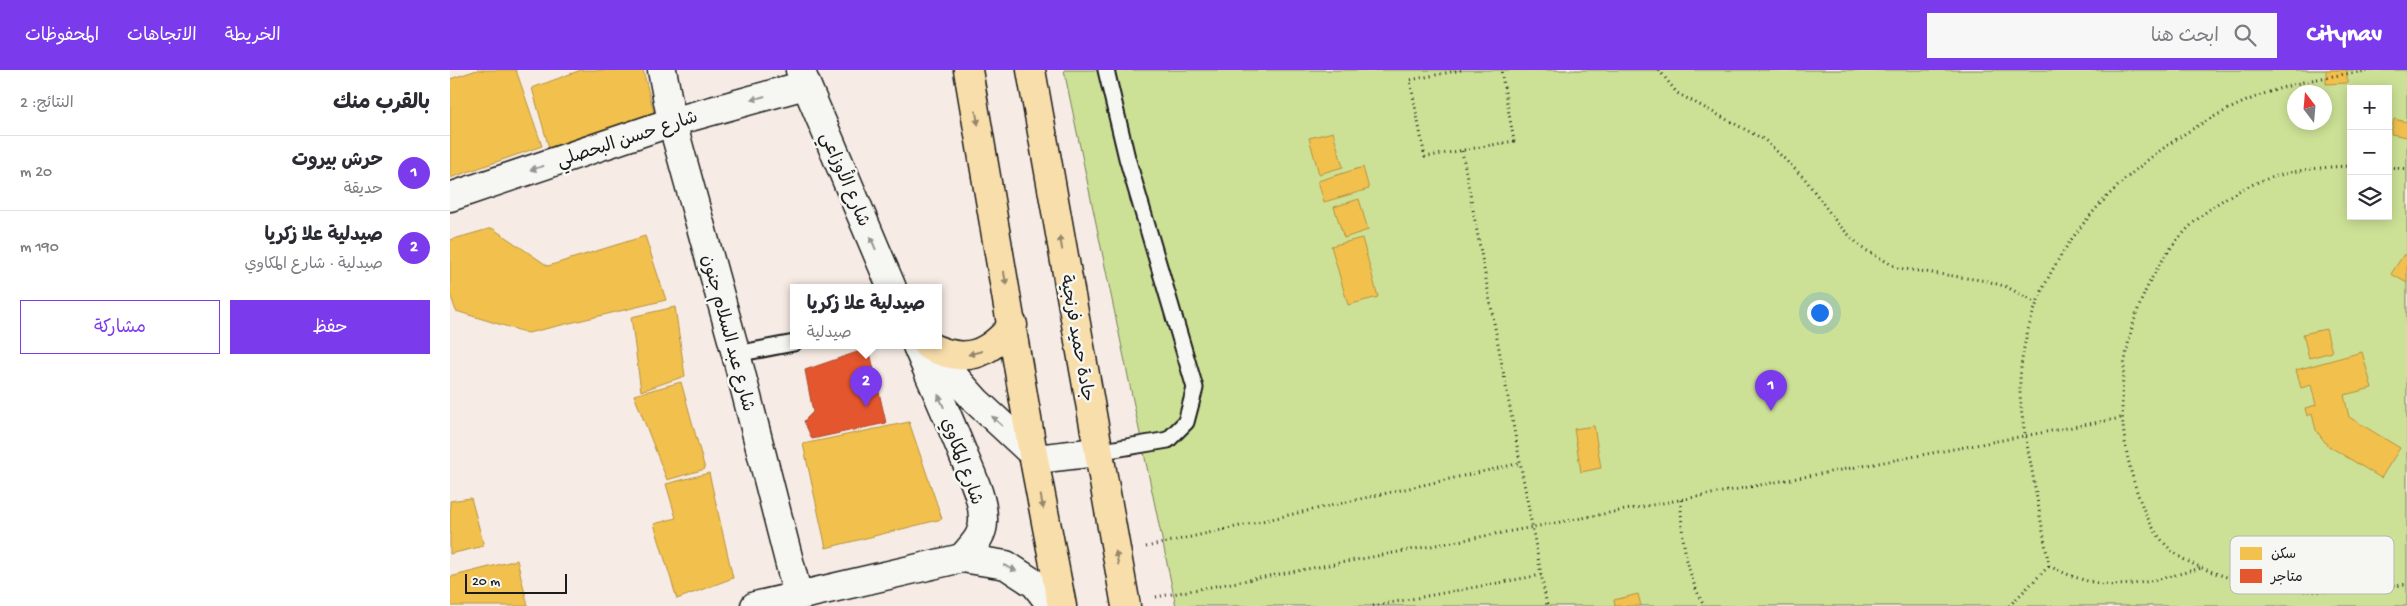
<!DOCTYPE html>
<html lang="ar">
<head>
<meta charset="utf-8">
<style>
  :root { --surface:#fff; --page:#f7f7f7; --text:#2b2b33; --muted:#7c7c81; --line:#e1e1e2; --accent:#7c3aed }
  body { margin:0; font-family:"Gochi Hand","Playpen Sans Arabic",sans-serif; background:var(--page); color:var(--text); direction:rtl }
  .controls { position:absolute; right:15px; top:15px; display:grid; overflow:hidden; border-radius:0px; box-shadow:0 2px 12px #0003 }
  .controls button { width:45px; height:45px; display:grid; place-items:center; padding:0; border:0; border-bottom:1px solid var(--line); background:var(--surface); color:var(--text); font:25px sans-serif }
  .compass { position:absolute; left:1837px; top:15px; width:45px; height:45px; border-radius:50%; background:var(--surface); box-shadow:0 2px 12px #0003; rotate:344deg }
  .scale { position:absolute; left:15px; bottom:12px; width:102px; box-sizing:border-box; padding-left:5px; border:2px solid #1c1c1c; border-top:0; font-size:14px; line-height:18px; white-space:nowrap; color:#1c1c1c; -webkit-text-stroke:4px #f6f6f2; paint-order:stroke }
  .you { position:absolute; left:1369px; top:242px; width:18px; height:18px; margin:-12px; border:4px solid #fff; border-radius:50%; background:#1a73e8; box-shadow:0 0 0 8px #1a73e833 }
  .badge { display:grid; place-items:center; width:32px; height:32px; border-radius:50%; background:var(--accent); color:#fff; font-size:16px; font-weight:700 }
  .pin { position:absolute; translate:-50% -41px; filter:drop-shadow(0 1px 2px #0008) }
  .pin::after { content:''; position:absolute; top:26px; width:18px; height:15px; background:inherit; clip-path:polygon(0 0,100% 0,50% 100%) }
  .popup { position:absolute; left:340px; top:214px; width:152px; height:65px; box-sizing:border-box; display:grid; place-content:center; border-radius:0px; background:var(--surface); filter:drop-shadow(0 1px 4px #0005); font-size:16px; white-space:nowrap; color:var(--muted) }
  .popup b { font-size:19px; color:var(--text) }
  .popup::after { content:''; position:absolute; left:50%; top:100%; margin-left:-10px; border:10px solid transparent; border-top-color:var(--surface) }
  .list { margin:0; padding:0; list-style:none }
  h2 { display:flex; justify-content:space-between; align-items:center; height:65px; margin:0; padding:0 20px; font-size:21px }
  h2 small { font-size:16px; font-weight:400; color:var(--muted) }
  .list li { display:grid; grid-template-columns:32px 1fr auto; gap:15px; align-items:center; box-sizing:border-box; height:75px; padding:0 20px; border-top:1px solid var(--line) }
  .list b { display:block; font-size:19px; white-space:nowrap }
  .list p { margin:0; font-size:16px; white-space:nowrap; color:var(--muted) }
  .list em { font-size:16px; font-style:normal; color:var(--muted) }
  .actions { display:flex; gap:10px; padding:15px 20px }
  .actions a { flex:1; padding:11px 0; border:1px solid var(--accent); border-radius:0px; text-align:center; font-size:18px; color:var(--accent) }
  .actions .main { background:var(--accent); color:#fff }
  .icon { flex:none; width:28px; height:28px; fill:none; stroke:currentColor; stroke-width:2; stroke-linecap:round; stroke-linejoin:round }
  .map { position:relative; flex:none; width:1957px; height:536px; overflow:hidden; direction:ltr }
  header { display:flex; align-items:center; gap:30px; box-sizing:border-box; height:70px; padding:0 25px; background:var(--accent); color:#fff }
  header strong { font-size:24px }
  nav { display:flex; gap:28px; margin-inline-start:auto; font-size:18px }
  .search { width:350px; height:45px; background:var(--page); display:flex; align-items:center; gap:12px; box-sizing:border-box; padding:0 18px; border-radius:0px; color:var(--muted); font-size:19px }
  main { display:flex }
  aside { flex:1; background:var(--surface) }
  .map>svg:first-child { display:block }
</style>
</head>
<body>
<header>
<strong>Citynav</strong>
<div class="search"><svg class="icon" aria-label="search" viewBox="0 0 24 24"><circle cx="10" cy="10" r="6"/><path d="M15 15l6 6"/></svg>ابحث هنا</div>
<nav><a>الخريطة</a><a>الاتجاهات</a><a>المحفوظات</a></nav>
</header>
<main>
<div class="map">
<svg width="1957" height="536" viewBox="0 0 1957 536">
  <rect width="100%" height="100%" fill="#f7ece5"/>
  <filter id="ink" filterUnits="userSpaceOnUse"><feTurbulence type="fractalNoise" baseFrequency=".02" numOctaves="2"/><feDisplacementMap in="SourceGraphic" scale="10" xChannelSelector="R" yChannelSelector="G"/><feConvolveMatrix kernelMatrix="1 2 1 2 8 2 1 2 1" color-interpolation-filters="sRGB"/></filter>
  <g filter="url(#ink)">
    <!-- green -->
    <path fill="#cde196" stroke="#747e59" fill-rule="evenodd" d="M614 0H1957V536H726ZM1901 19H1938V146H1901ZM1844 22H1874V52H1844Z"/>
    <!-- homes -->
    <g fill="#f2c14e" stroke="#b2903f">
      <polygon points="27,0 66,0 92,76 0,108 0,9"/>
      <polygon points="131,0 193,0 204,43 99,78 82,18"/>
      <polygon points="1876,0 1897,0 1897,13 1876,14"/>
      <polygon points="1944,49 1957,52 1957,67 1941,64"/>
      <polygon points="883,62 893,97 869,104 859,68"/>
      <polygon points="913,97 919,119 874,132 868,111"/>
      <polygon points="909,129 918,160 894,168 884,137"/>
      <polygon points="42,158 98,196 195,166 216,230 78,263 6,241 0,224 0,170"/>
      <polygon points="912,168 928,227 898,235 881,176"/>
      <polygon points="1954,184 1957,186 1957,213 1941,204"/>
      <polygon points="225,237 235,306 191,321 181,247"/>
      <polygon points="1876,259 1882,282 1859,288 1853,264"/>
      <polygon points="1912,282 1922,318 1894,325 1899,347 1950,378 1931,408 1877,375 1866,360 1862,344 1857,346 1855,338 1866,335 1861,315 1851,318 1846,300"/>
      <polygon points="231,312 255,399 217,410 184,325"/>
      <polygon points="459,352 492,449 376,478 353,374"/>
      <polygon points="1144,356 1151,398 1131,402 1124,359"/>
      <polygon points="259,403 283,508 227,529 204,454 226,448 216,414"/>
      <polygon points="21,428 34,476 0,484 0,431"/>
      <polygon points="67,490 78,536 0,536 0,507"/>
      <polygon points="1188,524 1191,536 1165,536 1164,530"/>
    </g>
    <!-- shops -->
    <polygon fill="#e4572e" stroke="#a84529" points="419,278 436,353 362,369 354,351 363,342 355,300"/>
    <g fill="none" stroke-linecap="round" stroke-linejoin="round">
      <!-- lane casing -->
      <g stroke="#1c1c1c" stroke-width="19">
        <g id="lane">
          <polyline points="286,284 344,273"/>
          <polyline points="647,382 718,370 736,352 745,318 677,88 656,0"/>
        </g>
      </g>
      <!-- street casing -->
      <g stroke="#1c1c1c" stroke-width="31">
        <g id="street">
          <polyline points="212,0 222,52 286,284 348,526"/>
          <polyline points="0,127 222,52 355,15"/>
          <path d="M467 276C483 313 500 351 515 389 523 408 534 431 533 452 533 467 521 477 512 488"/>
          <polyline points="305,536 512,488 556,495 585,514 602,536"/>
        </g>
      </g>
      <!-- secondary casing -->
      <g stroke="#1c1c1c" stroke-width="31">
        <g id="secondary">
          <polyline points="350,0 442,218"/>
          <polyline points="477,276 526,331 583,384 595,388 647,382"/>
        </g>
      </g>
      <!-- primary casing -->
      <g stroke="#1c1c1c" stroke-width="31">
        <g id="primary">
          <polyline points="518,0 583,384 612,536"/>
          <polyline points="581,0 676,536"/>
          <path d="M478 276C515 294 537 286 563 255"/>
        </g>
      </g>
      <!-- path -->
      <g stroke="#1c1c1c" stroke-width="3" stroke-dasharray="1 4" stroke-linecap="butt">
        <polyline points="1011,0 960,10 975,87 1064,71 1051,0"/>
        <polyline points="1209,0 1227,23 1315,70 1355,109 1388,154 1412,178 1448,198 1537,211 1557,217 1586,233"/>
        <polyline points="1012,81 1097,536"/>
        <path d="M1901 96C1865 97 1827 102 1795 118 1693 165 1655 290 1679 393 1687 426 1699 464 1727 485 1739 493 1752 498 1765 503 1828 526 1892 525 1957 514"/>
        <polyline points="1938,97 1957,99"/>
        <path d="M1231 430C1231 468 1236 502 1254 536"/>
        <polyline points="696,477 1071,393"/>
        <path d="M1599 496C1593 462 1587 429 1581 395 1575 363 1567 331 1571 298 1584 174 1692 75 1801 29 1841 12 1883 5 1926 0"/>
        <path d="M1599 496C1662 527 1688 514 1752 498"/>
        <polyline points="706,527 1671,348"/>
        <polyline points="923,536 1091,505"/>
        <polyline points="1559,536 1599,496"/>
      </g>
      <!-- lane -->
      <use href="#lane" stroke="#f6f6f2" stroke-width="15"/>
      <!-- street -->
      <use href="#street" stroke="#f6f6f2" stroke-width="28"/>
      <!-- secondary -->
      <use href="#secondary" stroke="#f6f6f2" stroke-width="28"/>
      <!-- primary -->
      <use href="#primary" stroke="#f8deab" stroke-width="28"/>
    </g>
    <!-- one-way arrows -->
    <defs><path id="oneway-solid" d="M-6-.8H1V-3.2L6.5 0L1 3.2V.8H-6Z" transform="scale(1.25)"/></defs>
    <g fill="#949492">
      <use href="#oneway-solid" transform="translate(308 28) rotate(164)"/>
      <use href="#oneway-solid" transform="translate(87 98) rotate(162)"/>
      <use href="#oneway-solid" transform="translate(423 173) rotate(-113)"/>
      <use href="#oneway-solid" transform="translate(491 331) rotate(-114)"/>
      <use href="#oneway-solid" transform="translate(547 351) rotate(-137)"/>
      <use href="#oneway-solid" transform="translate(560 498) rotate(24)"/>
    </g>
    <g fill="#95876b">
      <use href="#oneway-solid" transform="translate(527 48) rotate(80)"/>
      <use href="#oneway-solid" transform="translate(611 173) rotate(-100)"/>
      <use href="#oneway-solid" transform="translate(555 208) rotate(80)"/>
      <use href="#oneway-solid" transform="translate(525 283) rotate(165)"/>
      <use href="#oneway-solid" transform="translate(592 432) rotate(79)"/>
      <use href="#oneway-solid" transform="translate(667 488) rotate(-101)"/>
    </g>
  </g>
  <g text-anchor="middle" stroke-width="5" stroke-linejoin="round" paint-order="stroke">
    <!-- street labels -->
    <g font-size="18" fill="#1c1c1c" stroke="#f6f6f2">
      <text transform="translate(177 68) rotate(-18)" y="6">شارع حسن البحصلي</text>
      <text transform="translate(396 109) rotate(67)" y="6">شارع الأوزاعي</text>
      <text transform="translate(279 263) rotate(75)" y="6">شارع عبد السلام جنون</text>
      <text transform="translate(628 268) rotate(80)" y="6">جادة حميد فرنجية</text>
      <text transform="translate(513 391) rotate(70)" y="6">شارع المكاوي</text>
    </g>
  </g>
  <!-- legend -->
  <rect x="1780" y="466" width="164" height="58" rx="8" fill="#f6f6f2" stroke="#b5b5b2" stroke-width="1"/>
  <rect x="1790" y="477" width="22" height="13" fill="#f2c14e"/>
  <rect x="1790" y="499" width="22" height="14" fill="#e4572e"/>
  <g font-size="14" fill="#1c1c1c">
    <text x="1821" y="488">سكن</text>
    <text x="1821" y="511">متاجر</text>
  </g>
</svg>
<div class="controls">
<button>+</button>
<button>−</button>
<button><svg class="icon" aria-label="layers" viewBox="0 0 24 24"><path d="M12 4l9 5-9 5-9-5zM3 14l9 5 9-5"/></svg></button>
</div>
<svg class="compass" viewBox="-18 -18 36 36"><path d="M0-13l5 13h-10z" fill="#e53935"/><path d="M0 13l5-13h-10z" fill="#7c7c81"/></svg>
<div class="scale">20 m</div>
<div class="you"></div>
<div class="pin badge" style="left:1321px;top:341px">1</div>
<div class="pin badge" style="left:416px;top:337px">2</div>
<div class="popup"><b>صيدلية علا زكريا</b>صيدلية</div>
</div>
<aside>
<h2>بالقرب منك<small>النتائج: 2</small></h2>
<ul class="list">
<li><span class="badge">1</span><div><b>حرش بيروت</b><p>حديقة</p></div><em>20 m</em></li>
<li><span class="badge">2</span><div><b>صيدلية علا زكريا</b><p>صيدلية · شارع المكاوي</p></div><em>190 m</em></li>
</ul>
<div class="actions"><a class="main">حفظ</a><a>مشاركة</a></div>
</aside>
</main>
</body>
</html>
